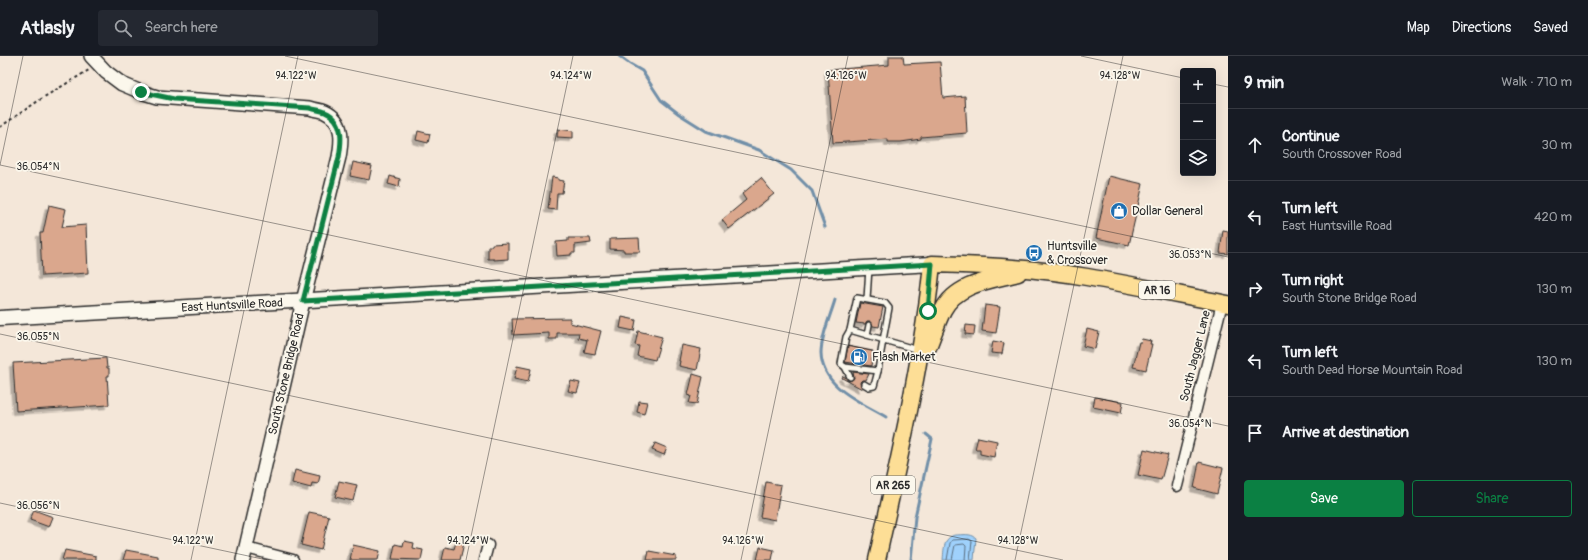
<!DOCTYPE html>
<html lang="en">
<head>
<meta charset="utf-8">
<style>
  :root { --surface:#171b24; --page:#242831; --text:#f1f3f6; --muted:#9ea1a6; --line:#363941; --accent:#0b8043 }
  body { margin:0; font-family:Pangolin,sans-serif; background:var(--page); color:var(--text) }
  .controls { position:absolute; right:12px; top:12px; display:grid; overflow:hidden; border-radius:4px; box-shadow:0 4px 16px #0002 }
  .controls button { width:36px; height:36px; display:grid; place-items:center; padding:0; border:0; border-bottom:1px solid var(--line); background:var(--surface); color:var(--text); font:20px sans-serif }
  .stop { position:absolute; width:12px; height:12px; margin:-9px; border:3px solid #0b8043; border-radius:50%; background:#fff }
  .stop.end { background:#0b8043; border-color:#fff; box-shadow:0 1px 4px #0008 }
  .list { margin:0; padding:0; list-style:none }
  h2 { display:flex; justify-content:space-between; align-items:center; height:52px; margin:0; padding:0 16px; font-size:17px }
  h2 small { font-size:13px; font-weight:400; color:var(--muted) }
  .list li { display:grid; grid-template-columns:26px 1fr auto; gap:12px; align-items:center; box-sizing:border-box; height:72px; padding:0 16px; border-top:1px solid var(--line) }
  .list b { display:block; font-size:15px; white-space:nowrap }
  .list p { margin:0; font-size:13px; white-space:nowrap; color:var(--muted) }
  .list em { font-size:13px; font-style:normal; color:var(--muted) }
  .actions { display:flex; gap:8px; padding:12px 16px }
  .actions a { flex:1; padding:9px 0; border:1px solid var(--accent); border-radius:4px; text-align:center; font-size:14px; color:var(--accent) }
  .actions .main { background:var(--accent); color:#fff }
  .icon { flex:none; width:22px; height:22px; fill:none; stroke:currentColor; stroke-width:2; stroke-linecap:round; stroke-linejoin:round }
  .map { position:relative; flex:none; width:1228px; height:504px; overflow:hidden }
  header { display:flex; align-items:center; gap:24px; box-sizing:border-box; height:56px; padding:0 20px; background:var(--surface); border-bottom:1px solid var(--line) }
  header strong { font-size:19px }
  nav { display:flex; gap:22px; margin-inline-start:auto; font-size:14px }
  .search { width:280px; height:36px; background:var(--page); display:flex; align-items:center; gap:10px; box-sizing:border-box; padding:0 14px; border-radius:4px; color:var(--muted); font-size:15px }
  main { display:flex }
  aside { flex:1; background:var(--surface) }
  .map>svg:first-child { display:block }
</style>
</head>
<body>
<header>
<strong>Atlasly</strong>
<div class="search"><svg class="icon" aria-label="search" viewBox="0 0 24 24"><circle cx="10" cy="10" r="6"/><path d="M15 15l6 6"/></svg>Search here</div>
<nav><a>Map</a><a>Directions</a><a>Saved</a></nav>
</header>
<main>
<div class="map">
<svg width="1228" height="504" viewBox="0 0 1228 504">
  <defs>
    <filter id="shadow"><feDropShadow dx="-3.5" dy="3.5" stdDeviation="0" flood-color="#0004"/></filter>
  </defs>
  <rect width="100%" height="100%" fill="#f4e7d9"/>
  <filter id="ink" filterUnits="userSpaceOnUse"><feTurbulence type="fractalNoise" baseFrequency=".025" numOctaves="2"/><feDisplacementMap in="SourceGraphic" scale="8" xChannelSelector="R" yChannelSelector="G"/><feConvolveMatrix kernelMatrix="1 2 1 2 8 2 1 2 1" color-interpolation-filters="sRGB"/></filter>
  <g filter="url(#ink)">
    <!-- water -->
    <path fill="#9fd1fc" stroke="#718fa8" d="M955 479C962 479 971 477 976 482L974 504H943C944 495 943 481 955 479Z"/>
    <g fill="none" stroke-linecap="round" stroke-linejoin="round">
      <!-- shore -->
      <g stroke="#596d7f" stroke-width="1">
        <polyline points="947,504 950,487 952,484 969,483 972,485 970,504"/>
        <polyline points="952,504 955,489 964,488 966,490 965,504"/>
      </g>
      <!-- stream -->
      <g stroke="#718fa8" stroke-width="3">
        <polyline points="619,0 630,8 642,15 661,44 679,58 706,75 759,94 791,114 812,135 825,171"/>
        <path d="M835 244C830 261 821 280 821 297 822 332 861 346 886 361"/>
        <polyline points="911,504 915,461 932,383 926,378"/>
      </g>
    </g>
    <!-- building -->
    <g fill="#daa78d" stroke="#2b2b2b" filter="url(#shadow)">
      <polygon points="889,0 903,0 904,8 940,6 943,42 965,40 967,77 921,81 921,83 901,86 888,86 888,83 833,87 828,14 889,9"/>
      <polygon points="558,73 573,75 573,82 557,81"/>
      <polygon points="418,75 430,78 428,87 416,84"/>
      <polygon points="353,106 372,110 369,124 350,120"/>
      <polygon points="390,120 400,123 399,131 388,128"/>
      <polygon points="1109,120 1143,128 1129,189 1096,182"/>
      <polygon points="552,121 558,122 558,124 564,125 562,137 557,137 556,154 548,153"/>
      <polygon points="761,122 774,138 729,173 722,164 746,144 742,138"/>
      <polygon points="49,149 66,153 62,171 86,169 88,217 42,220 40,177 43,177"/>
      <polygon points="1223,174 1228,175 1228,198 1220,197"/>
      <polygon points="568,182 590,182 591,187 575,189 575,197 571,197 571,199 557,200 556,186 568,185"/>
      <polygon points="639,182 640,196 624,196 624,194 610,193 610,183"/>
      <polygon points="508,187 508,203 494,204 494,203 488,203 488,190 492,190 492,188"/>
      <polygon points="860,247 883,251 879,271 873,270 870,265 867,265 865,268 856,267"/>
      <polygon points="985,249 1000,251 996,277 982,275"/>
      <polygon points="622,261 636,264 634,275 620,272"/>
      <polygon points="570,262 570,267 601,275 595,298 584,296 587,284 578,282 579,277 557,277 557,283 549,283 549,277 513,279 512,263"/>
      <polygon points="966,269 975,270 974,279 965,278"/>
      <polygon points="1087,273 1099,276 1095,293 1083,290"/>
      <polygon points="638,275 662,281 655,304 637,300 639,290 635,289"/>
      <polygon points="1142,283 1151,285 1150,288 1152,288 1146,314 1133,311 1139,286 1141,286"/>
      <polygon points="993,285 1004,287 1002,298 991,297"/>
      <polygon points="682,289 701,293 697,314 679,310 680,305 679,305"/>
      <polygon points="848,290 873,295 871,310 845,306"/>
      <polygon points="106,302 107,312 109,312 109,320 107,320 109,349 16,355 13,307"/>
      <polygon points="517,310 531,313 528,326 514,323"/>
      <polygon points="853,316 869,318 866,324 862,324 860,326 862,333 842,322 843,320 845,321 848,325 852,324 854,322"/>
      <polygon points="693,318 703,321 697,348 689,347 691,340 688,339"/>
      <polygon points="571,325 580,327 577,337 568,335"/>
      <polygon points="1095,341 1123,346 1121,357 1093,351"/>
      <polygon points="639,345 647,346 644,358 637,356"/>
      <polygon points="978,381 997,385 994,401 980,398 980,393 975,393"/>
      <polygon points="655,387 667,392 664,399 652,394"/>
      <polygon points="1144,393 1168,399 1161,424 1138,419"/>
      <polygon points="1199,406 1223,412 1217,438 1194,432"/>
      <polygon points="295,414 320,420 318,428 312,427 311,432 292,427"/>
      <polygon points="339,425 357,429 353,445 335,441"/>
      <polygon points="766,426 781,429 775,464 760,461"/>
      <polygon points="34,454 53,461 49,471 30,464"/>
      <polygon points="309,456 329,460 321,494 301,489"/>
      <polygon points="404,485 414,487 413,492 423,494 421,504 392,503 395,488 403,490"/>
      <polygon points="456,486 464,487 460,504 442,504 445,491 454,493"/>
      <polygon points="353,489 380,495 378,504 350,504"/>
      <polygon points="760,491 774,494 772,504 757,504"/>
      <polygon points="65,494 96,500 96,504 62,504"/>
      <polygon points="126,494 158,500 158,504 123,504"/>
      <polygon points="649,495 676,500 676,504 647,504"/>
    </g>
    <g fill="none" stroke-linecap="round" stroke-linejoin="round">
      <!-- service casing -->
      <g stroke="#2b2b2b" stroke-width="8">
        <g id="service">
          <polyline points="867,243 869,212"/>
          <path d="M850 274 846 281 841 308 845 311 878 315C881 294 885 273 889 252L885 247 857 242 850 274 918 294"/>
          <polyline points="867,279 869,269"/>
          <polyline points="845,311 850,321"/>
          <polyline points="864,328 869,331 874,330 878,315"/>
        </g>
      </g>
      <!-- minor casing -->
      <g stroke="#2b2b2b" stroke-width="13">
        <g id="minor">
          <polyline points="1177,430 1222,247"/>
          <polyline points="246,492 293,504"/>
          <polyline points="484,504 488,489"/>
        </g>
      </g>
      <!-- tertiary casing -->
      <g stroke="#2b2b2b" stroke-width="16">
        <path id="tertiary" d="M91 0 106 16 122 28 141 36 157 41 310 52C315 54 321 54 325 56 344 65 342 84 339 101L303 245 243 504"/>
      </g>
      <!-- secondary casing -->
      <g stroke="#2b2b2b" stroke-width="17">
        <polyline id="secondary" points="0,262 932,208"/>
      </g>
      <!-- primary casing -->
      <g stroke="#2b2b2b" stroke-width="19">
        <g id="primary">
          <path d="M928 291C933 279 937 266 943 254 957 227 992 224 1018 217"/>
          <path d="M877 504C898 406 922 308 932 208 984 209 1036 212 1087 221 1134 229 1181 239 1228 248"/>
        </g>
      </g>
      <!-- path -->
      <polyline stroke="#2b2b2b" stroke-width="2" stroke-dasharray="3 3" stroke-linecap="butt" points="0,71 44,41 89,14"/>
      <!-- service -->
      <use href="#service" stroke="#fbf7ec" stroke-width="5"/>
      <!-- minor -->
      <use href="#minor" stroke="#fbf7ec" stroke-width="10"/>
      <!-- tertiary -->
      <use href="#tertiary" stroke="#fbf7ec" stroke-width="13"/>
      <!-- secondary -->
      <use href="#secondary" stroke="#fbf7ec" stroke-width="14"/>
      <!-- primary -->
      <use href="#primary" stroke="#fdde96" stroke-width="16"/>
    </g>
  </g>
  <g fill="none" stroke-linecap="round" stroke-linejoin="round" filter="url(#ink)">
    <!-- route -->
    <path stroke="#0b8043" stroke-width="5" d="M141 36 174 43 310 52C315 54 321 54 325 56 344 64 342 84 339 101L303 245 932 208 928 255"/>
  </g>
  <!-- ticks -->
  <path fill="none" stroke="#2b2b2b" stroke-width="1" stroke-opacity="0.45" d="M285 0 1228 201M1081 0 1183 22M1213 28 1228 31M0 109 23 0M0 109 1228 370M0 278 1063 504M0 447 267 504M191 504 298 0M466 504 573 0M741 504 848 0M1015 504 1123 0"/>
  <!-- icons -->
  <defs>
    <g id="shop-disc" transform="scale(0.9)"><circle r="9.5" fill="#1f6fb2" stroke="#fbf7ec"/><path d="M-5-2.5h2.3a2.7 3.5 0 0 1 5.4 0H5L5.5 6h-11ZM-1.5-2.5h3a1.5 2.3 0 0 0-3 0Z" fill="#fff"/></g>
    <g id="bus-disc" transform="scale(0.9)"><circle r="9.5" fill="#1f6fb2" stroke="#fbf7ec"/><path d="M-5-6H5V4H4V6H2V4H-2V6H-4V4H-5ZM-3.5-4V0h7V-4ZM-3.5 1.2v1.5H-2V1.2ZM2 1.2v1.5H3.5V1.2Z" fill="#fff"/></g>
    <g id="fuel-disc" transform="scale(0.9)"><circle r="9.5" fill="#1f6fb2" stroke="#fbf7ec"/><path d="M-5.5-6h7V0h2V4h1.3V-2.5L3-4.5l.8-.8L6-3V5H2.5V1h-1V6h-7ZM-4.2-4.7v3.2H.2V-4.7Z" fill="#fff"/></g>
  </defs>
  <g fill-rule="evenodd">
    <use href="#shop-disc" x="1119" y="155"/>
    <use href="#bus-disc" x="1034" y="197"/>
    <use href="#fuel-disc" x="859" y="301"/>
  </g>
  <g text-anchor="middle" stroke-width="3.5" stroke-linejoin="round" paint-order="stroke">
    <!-- shield labels -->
    <g fill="#fbf7ec" stroke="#696865" stroke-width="1">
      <rect x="1139" y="225" width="36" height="18" rx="3"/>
      <rect x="871" y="420" width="44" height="18" rx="3"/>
    </g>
    <g font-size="11" font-weight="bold" fill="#2b2b2b">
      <text x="1157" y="238">AR 16</text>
      <text x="893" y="433">AR 265</text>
    </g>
    <!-- poi labels -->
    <g font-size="12" fill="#2b2b2b" stroke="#fbf7ec" text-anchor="start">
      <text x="1132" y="159">Dollar General</text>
      <text x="1047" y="194">Huntsville<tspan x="1047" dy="14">&amp; Crossover</tspan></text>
      <text x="872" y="305">Flash Market</text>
    </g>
    <!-- street labels -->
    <g font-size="12" fill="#2b2b2b" stroke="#fbf7ec">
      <text transform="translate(232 249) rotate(-3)" y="4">East Huntsville Road</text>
      <text transform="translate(1195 300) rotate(-76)" y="4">South Jagger Lane</text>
      <text transform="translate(286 318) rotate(-77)" y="4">South Stone Bridge Road</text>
    </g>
  </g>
  <g font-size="10" text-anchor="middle" fill="#2b2b2b" stroke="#fbf7ec" stroke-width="3.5" stroke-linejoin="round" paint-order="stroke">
    <text x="296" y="23">94.122°W</text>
    <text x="571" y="23">94.124°W</text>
    <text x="846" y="23">94.126°W</text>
    <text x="1120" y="23">94.128°W</text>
    <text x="38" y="114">36.054°N</text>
    <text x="1190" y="202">36.053°N</text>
    <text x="38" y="284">36.055°N</text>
    <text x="1190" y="371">36.054°N</text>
    <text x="38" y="453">36.056°N</text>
    <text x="193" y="488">94.122°W</text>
    <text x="468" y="488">94.124°W</text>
    <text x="743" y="488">94.126°W</text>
    <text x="1018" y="488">94.128°W</text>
  </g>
</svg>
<div class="controls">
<button>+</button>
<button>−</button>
<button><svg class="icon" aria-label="layers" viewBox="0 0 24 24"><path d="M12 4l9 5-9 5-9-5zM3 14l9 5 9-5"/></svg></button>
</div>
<div class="stop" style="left:928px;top:255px"></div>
<div class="stop end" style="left:141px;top:36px"></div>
</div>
<aside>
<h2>9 min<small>Walk · 710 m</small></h2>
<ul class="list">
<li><svg class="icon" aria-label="ahead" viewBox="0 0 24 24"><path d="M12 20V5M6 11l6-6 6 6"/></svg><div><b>Continue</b><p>South Crossover Road</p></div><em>30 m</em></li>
<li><svg class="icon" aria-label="left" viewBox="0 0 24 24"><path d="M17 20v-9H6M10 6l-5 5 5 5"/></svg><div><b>Turn left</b><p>East Huntsville Road</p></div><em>420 m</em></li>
<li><svg class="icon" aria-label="right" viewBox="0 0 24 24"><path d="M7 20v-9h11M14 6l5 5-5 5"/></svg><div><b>Turn right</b><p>South Stone Bridge Road</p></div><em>130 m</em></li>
<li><svg class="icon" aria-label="left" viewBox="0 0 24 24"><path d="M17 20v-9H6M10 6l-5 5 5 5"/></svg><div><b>Turn left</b><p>South Dead Horse Mountain Road</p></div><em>130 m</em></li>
<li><svg class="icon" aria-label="arrive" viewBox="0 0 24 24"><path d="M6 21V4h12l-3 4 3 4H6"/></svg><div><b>Arrive at destination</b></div></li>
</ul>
<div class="actions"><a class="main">Save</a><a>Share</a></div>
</aside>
</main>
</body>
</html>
